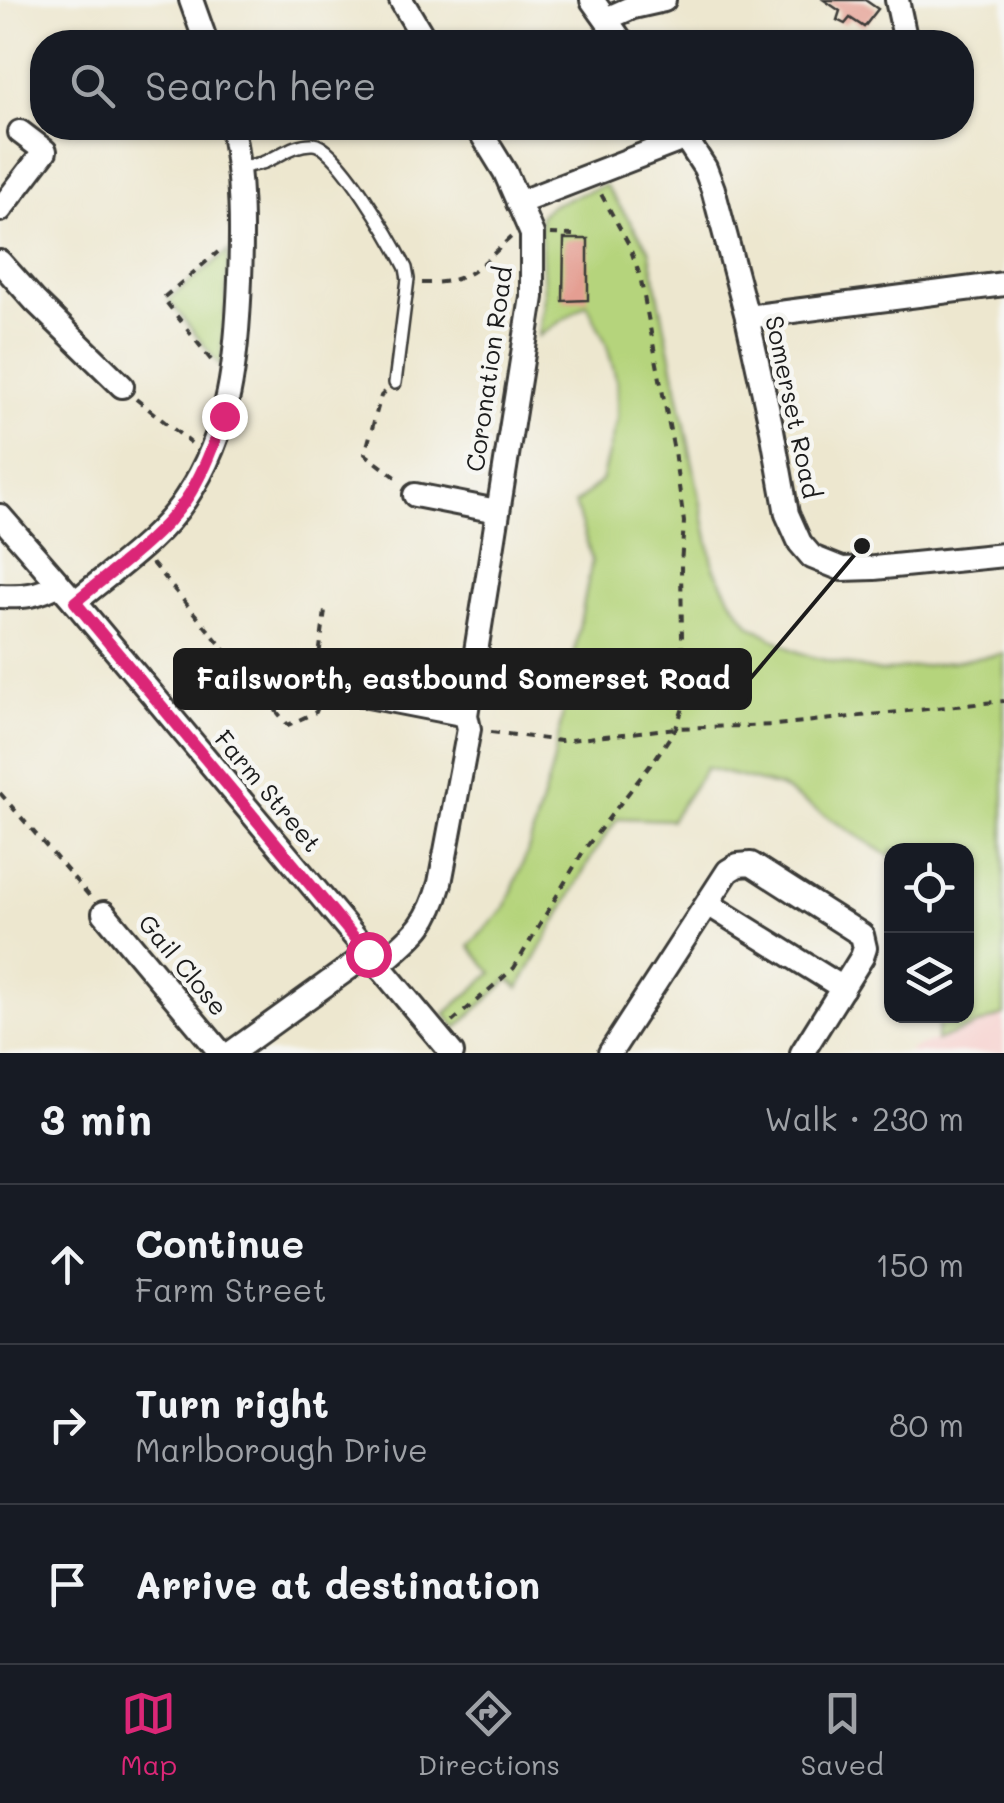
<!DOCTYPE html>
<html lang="en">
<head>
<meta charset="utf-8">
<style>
  :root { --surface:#171b24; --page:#20242c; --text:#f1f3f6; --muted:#9ea1a6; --line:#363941; --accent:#db2777 }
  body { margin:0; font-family:Mali,sans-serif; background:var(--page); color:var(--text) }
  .controls { position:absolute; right:30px; bottom:30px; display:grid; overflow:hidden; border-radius:20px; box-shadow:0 2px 8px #0004 }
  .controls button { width:90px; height:90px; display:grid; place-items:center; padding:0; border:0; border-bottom:2px solid var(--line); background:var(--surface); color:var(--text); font:50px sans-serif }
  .stop { position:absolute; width:30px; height:30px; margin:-22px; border:8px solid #db2777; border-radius:50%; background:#fff }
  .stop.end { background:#db2777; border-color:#fff; box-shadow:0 2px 10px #0008 }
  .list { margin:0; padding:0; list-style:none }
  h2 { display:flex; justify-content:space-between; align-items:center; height:130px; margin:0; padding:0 40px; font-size:42px }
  h2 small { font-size:32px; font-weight:400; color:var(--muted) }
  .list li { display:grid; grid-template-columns:65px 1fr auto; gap:30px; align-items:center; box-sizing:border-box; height:160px; padding:0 40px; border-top:2px solid var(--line) }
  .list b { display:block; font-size:38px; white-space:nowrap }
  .list p { margin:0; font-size:32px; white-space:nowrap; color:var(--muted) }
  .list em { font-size:32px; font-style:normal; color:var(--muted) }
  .icon { flex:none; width:55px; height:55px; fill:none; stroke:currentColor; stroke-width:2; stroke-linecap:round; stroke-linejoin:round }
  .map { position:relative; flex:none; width:1004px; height:1053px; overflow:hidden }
  .search { position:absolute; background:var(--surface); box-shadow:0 2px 8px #0004; left:30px; right:30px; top:30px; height:110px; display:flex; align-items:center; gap:25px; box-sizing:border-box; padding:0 35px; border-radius:40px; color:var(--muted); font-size:38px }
  .sheet { height:610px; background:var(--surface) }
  nav { display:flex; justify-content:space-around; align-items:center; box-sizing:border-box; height:140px; border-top:2px solid var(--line); background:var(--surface); font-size:28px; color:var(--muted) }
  nav a { display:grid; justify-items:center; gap:5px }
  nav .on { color:var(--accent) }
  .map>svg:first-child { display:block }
</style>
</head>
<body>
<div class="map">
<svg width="1004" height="1053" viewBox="0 0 1004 1053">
  <rect width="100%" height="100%" fill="#f6f6f2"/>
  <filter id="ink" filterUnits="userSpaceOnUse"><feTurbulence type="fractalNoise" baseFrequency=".01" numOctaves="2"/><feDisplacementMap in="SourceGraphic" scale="20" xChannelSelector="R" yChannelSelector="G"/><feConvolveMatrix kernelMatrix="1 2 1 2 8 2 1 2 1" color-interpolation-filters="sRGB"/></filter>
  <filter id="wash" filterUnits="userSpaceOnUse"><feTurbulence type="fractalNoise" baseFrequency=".0048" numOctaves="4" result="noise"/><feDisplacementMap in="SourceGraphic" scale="40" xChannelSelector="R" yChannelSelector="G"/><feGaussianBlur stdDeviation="2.25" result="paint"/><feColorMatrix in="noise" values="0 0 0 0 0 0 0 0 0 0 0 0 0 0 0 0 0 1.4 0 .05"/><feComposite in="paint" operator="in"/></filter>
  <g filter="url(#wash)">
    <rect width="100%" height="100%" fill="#ede7cf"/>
    <!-- built -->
    <polygon fill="#f7d0cd" points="1004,1015 1004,1053 907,1053 914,1048"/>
    <!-- green -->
    <g fill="#b5d47b" stroke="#68784c" stroke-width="2.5">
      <polygon points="605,185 649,249 714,568 733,602 750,625 793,650 812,657 881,672 1004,654 1004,1015 936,1041 940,1016 966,1016 966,851 892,851 891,857 780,787 706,768 671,820 618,818 595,851 519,988 509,979 457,1028 445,1014 492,973 469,946 505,908 527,853 553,764 592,560 575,504 601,481 617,419 617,382 606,343 587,304 539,336 544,294 540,216 551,205"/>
      <polygon points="229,251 221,367 168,299"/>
    </g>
    <g id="blocks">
      <!-- building -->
      <g fill="#e49e92">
        <polygon points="824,0 865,0 878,9 864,27 850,18 845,24 837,20 840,11"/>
        <polygon points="564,239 588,239 588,300 563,301"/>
      </g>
    </g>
  </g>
  <g filter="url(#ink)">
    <use href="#blocks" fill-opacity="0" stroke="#3b3a37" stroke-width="2.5"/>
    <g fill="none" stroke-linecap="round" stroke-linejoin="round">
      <!-- service casing -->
      <g stroke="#3b3a37" stroke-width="16">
        <path id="service" d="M238 168C246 166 254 165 262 163 279 157 294 143 313 144 338 145 394 244 406 268L408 279 395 383"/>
      </g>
      <!-- minor casing -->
      <g stroke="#3b3a37" stroke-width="28">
        <g id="minor">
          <polyline points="191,0 206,42"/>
          <polyline points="401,0 426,42"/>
          <polyline points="592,0 622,42"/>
          <polyline points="897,0 906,42"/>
          <polyline points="606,19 633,7 664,0"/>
          <polyline points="679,128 705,168 713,189 747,317 772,430 787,514 800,543 812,557 842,569 874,568 1004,555"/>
          <polyline points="518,203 686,138"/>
          <polyline points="0,210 45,151 20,132"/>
          <polyline points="0,262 35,301 122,386"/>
          <polyline points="747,317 1004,284"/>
          <polyline points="415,495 497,511"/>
          <polyline points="0,516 75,602 452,1053"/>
          <path d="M0 596C22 597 39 596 58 584"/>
          <path d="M75 602C113 570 159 540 186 498 231 431 237 358 240 279 242 229 242 177 232 128"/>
          <polyline points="327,688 466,715"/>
          <polyline points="708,904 843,988"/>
          <polyline points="104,913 221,1053"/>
          <path d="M378 966C412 936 427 929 440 883L469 729 466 715 532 297V234L505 172 478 128"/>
          <polyline points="231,1053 368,954"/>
          <polyline points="610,1053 728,871 738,865 751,864 862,935 865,948 862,957 802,1053"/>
        </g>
      </g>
      <!-- path -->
      <g stroke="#3b3a37" stroke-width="4" stroke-dasharray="8 8" stroke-linecap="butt">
        <polyline points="550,234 573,235"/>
        <path d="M422 283C469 284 479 267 511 237"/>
        <polyline points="211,360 163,298 218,252"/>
        <polyline points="385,392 381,396 365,454 401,481"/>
        <polyline points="136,399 191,443"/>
        <polyline points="152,563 288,725 316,712 319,704"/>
        <polyline points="321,667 319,656 325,611"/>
        <polyline points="491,732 561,741 676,728 775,725 1004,701"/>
        <polyline points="0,793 92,899"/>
        <polyline points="452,1022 514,968 584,850 655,759 676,728 683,708 681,565 684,522 674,451 640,276 629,245 601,194"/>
      </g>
      <!-- service -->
      <use href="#service" stroke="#fff" stroke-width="11"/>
      <!-- minor -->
      <use href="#minor" stroke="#fff" stroke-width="22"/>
    </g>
  </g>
  <g fill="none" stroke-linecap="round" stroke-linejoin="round" filter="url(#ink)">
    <!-- route -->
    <path stroke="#db2777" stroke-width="12" d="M224 416C213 445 203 475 185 501 156 541 112 571 75 602L368 954"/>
  </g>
  <g text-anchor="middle" stroke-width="9" stroke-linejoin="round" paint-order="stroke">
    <!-- street labels -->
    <g font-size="25" fill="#1c1c1c" stroke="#f6f6f2">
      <text transform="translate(489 369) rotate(-82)" y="9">Coronation Road</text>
      <text transform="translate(793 407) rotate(78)" y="9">Somerset Road</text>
      <text transform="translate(268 791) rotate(50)" y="9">Farm Street</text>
      <text transform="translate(183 965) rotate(50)" y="9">Gail Close</text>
    </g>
  </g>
  <!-- callouts -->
  <path fill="none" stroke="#1c1c1c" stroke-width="4" d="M862 546L750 679"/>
  <circle fill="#1c1c1c" stroke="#f6f6f2" stroke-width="4" cx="862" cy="546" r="10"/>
  <rect fill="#1c1c1c" stroke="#1c1c1c" stroke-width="4" x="175" y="650" width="575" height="58" rx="10"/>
  <g font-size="28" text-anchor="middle" font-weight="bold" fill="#fff">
    <text x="463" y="689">Failsworth, eastbound Somerset Road</text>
  </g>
</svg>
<div class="controls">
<button><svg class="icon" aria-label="locate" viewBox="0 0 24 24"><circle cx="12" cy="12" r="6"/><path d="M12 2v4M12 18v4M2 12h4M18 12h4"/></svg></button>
<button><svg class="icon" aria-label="layers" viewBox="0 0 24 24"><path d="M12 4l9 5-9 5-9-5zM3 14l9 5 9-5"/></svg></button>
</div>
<div class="stop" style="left:368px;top:954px"></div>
<div class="stop end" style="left:224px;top:416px"></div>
<div class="search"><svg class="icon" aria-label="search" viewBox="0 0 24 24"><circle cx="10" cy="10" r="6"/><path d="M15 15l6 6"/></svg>Search here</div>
</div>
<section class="sheet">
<h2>3 min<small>Walk · 230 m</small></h2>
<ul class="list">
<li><svg class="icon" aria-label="ahead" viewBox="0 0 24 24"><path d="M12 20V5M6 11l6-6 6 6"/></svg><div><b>Continue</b><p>Farm Street</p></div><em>150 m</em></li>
<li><svg class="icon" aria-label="right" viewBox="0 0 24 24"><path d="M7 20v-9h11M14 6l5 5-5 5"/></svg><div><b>Turn right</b><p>Marlborough Drive</p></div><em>80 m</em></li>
<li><svg class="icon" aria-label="arrive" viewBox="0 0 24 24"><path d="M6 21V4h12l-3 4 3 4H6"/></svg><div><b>Arrive at destination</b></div></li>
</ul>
</section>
<nav>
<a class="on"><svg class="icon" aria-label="map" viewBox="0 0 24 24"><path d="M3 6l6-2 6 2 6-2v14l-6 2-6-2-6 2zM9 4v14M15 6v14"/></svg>Map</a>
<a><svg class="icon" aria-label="directions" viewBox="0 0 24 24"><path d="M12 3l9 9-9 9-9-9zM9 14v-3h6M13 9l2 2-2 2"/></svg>Directions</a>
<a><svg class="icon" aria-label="saved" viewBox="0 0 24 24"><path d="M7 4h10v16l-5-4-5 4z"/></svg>Saved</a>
</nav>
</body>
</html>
